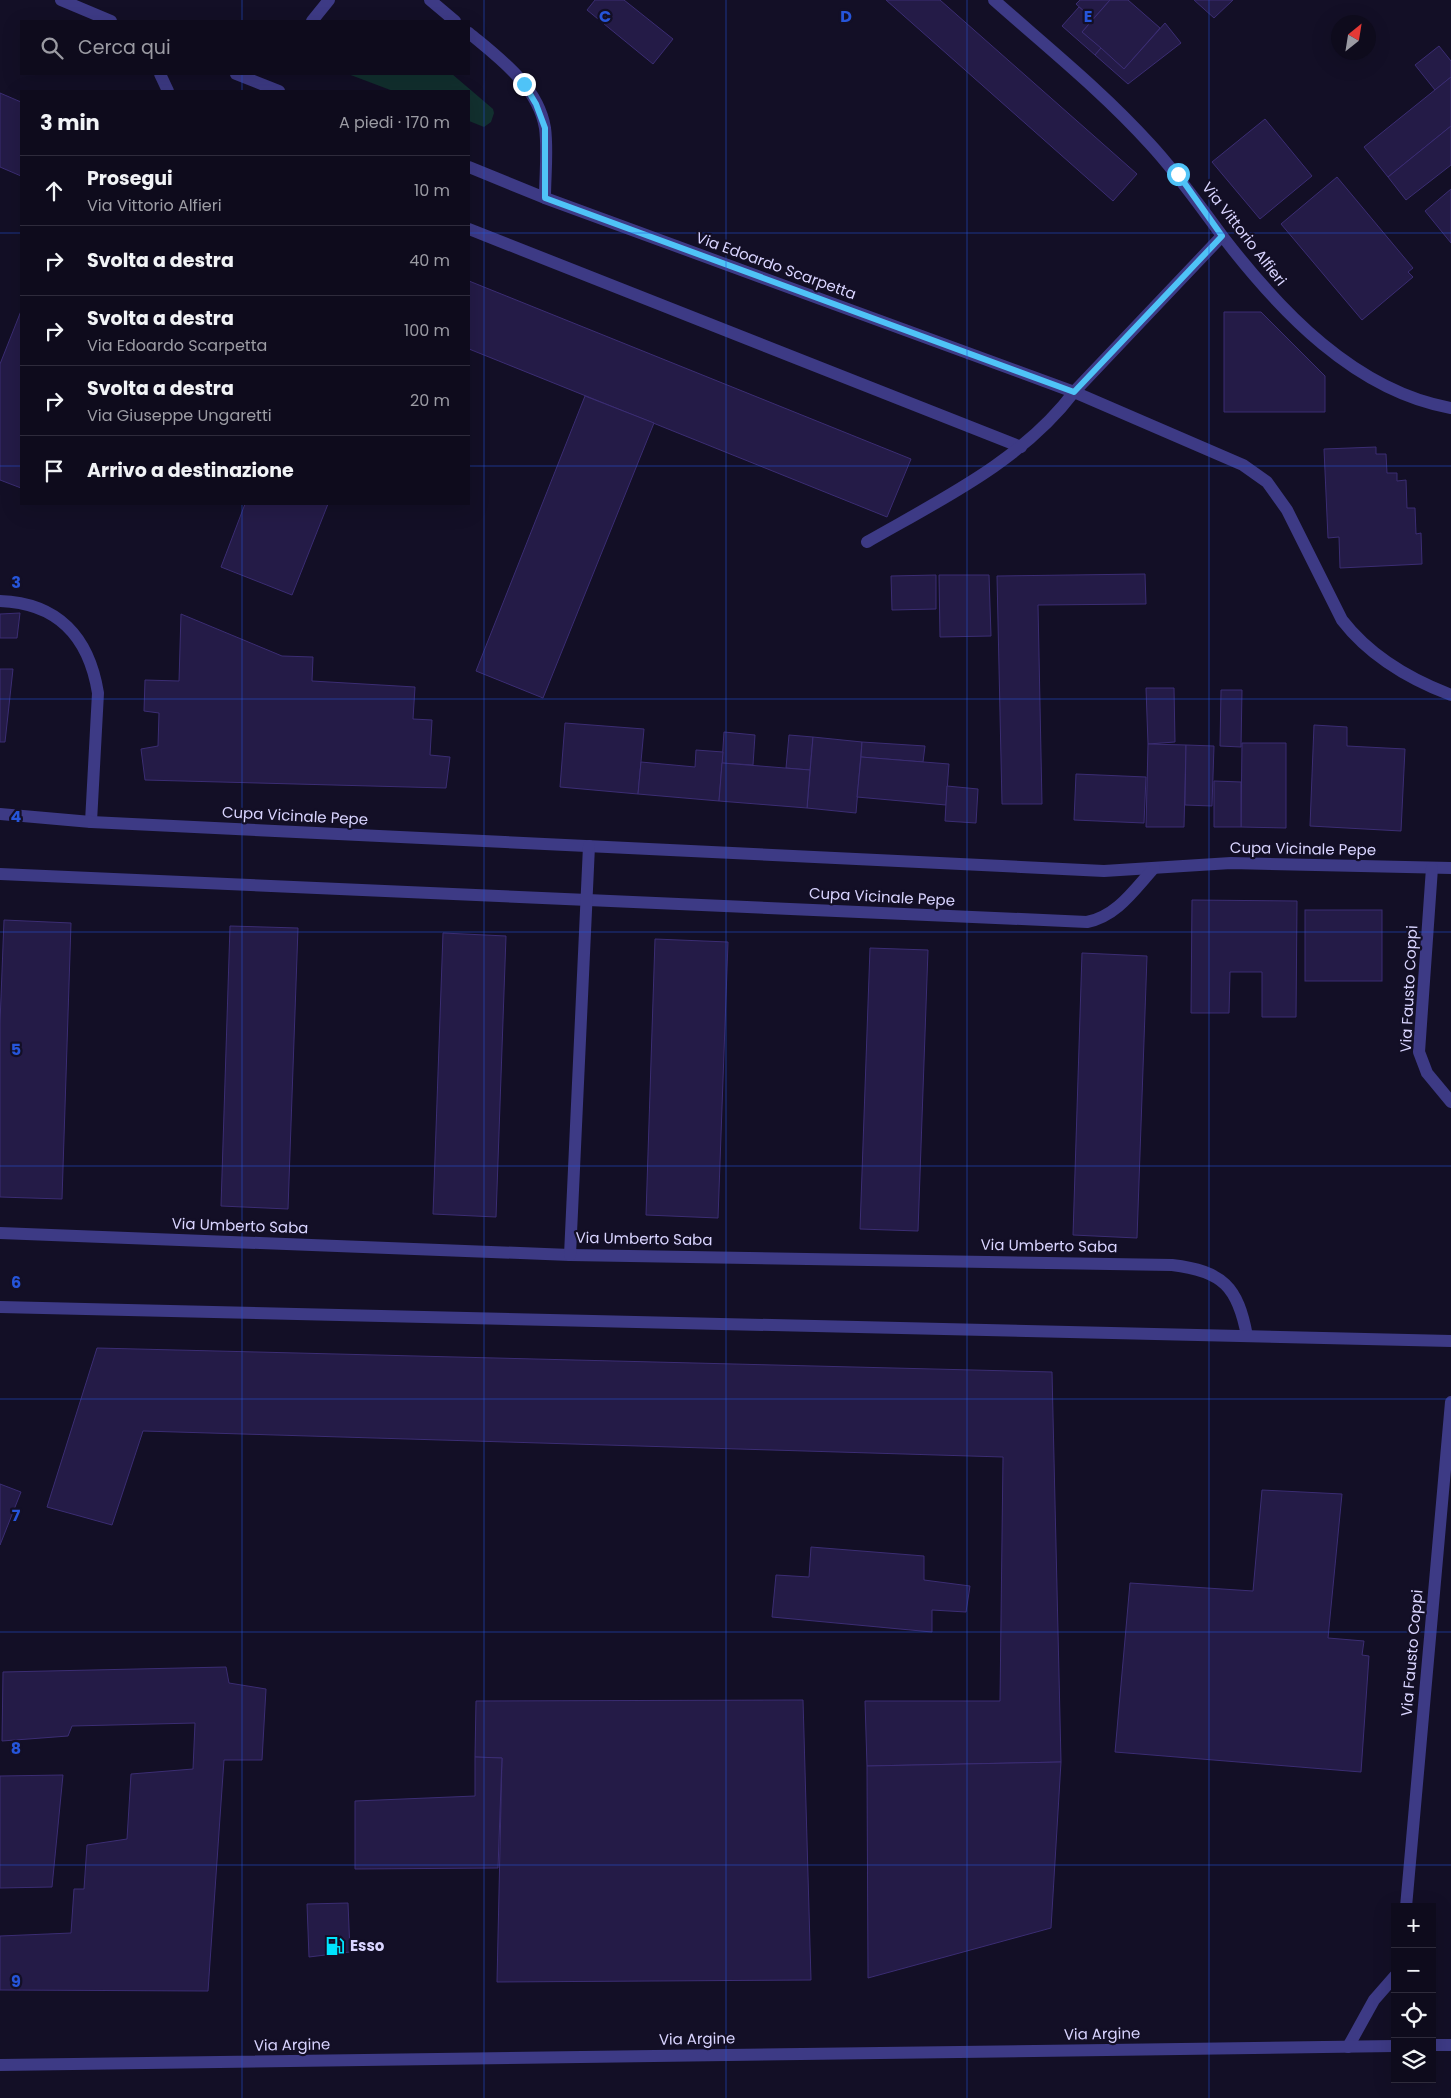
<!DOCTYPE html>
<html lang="it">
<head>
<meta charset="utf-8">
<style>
  :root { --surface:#0e0b1c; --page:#1c1929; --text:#f1f3f6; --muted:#9b9ba3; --line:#2e2b3b }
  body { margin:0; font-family:Poppins,sans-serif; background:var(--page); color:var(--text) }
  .controls { position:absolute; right:15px; bottom:15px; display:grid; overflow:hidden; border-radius:0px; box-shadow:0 5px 20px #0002 }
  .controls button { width:45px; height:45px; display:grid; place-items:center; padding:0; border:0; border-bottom:1px solid var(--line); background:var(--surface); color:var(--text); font:25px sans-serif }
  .compass { position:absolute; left:1331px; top:15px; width:45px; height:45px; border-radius:50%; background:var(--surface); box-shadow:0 5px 20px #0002; rotate:30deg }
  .stop { position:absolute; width:15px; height:15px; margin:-11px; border:4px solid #4fc3f7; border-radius:50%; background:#fff }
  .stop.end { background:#4fc3f7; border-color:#fff; box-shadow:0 1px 5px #0008 }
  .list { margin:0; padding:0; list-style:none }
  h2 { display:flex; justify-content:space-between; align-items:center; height:65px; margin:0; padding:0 20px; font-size:21px }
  h2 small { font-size:16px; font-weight:400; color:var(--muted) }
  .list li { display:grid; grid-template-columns:32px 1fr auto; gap:15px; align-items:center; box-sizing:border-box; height:70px; padding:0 20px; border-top:1px solid var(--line) }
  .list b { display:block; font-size:19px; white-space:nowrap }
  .list p { margin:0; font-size:16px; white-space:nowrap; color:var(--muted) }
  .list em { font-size:16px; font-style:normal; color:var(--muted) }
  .icon { flex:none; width:28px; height:28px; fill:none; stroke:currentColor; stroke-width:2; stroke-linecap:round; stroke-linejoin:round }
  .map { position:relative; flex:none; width:1451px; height:2098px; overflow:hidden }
  .search { position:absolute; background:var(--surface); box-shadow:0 5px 20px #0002; left:20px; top:20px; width:450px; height:55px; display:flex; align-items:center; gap:12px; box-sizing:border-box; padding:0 18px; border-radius:0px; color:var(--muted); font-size:19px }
  .panel { position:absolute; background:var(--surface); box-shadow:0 5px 20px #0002; left:20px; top:90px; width:450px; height:415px; border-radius:0px }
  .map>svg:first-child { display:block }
</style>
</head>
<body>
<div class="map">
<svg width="1451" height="2098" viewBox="0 0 1451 2098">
  <rect width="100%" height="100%" fill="#130f26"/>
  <!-- green -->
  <polygon fill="#12302f" points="348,74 452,74 493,109 494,113 491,122 484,127 469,121 469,91 393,91"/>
  <!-- building -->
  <g fill="#241b47" stroke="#3b2d73">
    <polygon points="595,0 624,0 673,39 653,64 587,10"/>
    <polygon points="886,0 940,0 1137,174 1113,201"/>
    <polygon points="1080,0 1110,0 1093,19 1076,4"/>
    <polygon points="1110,0 1128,0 1160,28 1124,69 1082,32"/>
    <polygon points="1194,0 1233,0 1214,18"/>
    <polygon points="1079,7 1093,19 1082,32 1101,48 1095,55 1062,26"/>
    <polygon points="1165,23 1181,43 1128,84 1095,55 1101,48 1124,69"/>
    <polygon points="1439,46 1451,61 1451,77 1435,90 1415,65"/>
    <polygon points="1451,77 1451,126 1388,177 1364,147"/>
    <polygon points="0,93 21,102 21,176 0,167"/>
    <polygon points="1265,119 1312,176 1260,219 1212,162"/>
    <polygon points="1451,126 1451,165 1406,200 1388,177"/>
    <polygon points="1337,177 1413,268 1408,272 1413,277 1362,320 1281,224"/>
    <polygon points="1451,189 1451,243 1425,211"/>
    <polygon points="469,281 911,459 887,517 469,349"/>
    <polygon points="21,311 21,488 0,480 0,364"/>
    <polygon points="1224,312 1261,312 1325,376 1325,412 1224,412"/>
    <polygon points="585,396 654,423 543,698 476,671"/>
    <polygon points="1376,447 1376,454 1386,454 1387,473 1397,473 1397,481 1406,480 1407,508 1415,508 1416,534 1421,533 1422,564 1340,568 1339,537 1328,538 1324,449"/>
    <polygon points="245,504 328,504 292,595 221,567"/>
    <polygon points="1145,574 1146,604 1038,605 1042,804 1002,804 997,576"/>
    <polygon points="936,575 936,609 892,610 891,576"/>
    <polygon points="939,575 989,575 991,636 940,637"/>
    <polygon points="20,613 17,638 0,638 0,614"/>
    <polygon points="181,614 282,656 313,657 312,681 415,687 413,719 432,720 430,755 450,757 446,788 145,780 141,749 158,746 159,713 144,711 145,680 179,681"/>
    <polygon points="0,669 13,669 5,742 0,742"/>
    <polygon points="1146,688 1174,688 1175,742 1148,744"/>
    <polygon points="1221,690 1242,690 1241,747 1220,746"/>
    <polygon points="565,723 644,729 638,794 560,787"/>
    <polygon points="1314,725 1347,727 1347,746 1405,749 1401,831 1310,826"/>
    <polygon points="724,732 755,735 753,765 722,763"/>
    <polygon points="789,735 813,737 810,770 786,768"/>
    <polygon points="813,737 862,742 856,813 807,808"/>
    <polygon points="862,742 925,746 923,762 861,757"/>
    <polygon points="1242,743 1286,743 1286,828 1241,827"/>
    <polygon points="1148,744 1186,745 1184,827 1146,827"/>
    <polygon points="1186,745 1214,746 1212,806 1185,805"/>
    <polygon points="696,750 723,752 719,801 638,794 641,762 695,767"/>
    <polygon points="861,757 949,764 946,805 857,797"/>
    <polygon points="722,763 810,770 807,808 719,801"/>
    <polygon points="1076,774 1146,777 1144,823 1074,820"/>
    <polygon points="1214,781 1241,782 1241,827 1214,827"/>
    <polygon points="947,786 978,789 976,823 945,821"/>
    <polygon points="1192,900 1297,901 1296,1017 1262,1017 1262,972 1230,972 1229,1013 1191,1013"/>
    <rect x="1305" y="910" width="77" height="71"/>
    <polygon points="4,920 71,923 62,1199 0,1197 0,1023"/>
    <polygon points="230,926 298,928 288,1209 221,1206"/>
    <polygon points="443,933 506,936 496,1217 433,1214"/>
    <polygon points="655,939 728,942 718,1218 646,1215"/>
    <polygon points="870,948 928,950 918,1231 860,1229"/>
    <polygon points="1082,953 1147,956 1137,1238 1073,1235"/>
    <polygon points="97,1348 1052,1372 1061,1762 867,1766 865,1701 1000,1701 1003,1457 143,1431 112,1525 47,1507"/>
    <polygon points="0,1484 21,1492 0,1545"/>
    <polygon points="1262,1490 1342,1494 1328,1638 1364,1641 1362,1655 1369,1656 1361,1772 1115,1752 1130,1583 1253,1591"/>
    <polygon points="811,1547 924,1556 924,1580 970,1586 966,1612 932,1610 932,1632 772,1617 776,1575 809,1577"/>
    <polygon points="226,1667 229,1683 266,1689 262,1760 224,1760 208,1991 0,1990 0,1936 71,1933 74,1889 84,1889 87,1845 127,1839 131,1774 193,1769 195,1723 72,1726 68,1736 2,1741 3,1672"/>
    <polygon points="803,1700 811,1980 497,1982 502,1758 475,1757 476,1701"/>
    <polygon points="475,1757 502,1758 498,1868 355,1869 355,1801 475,1796"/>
    <polygon points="1061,1762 1051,1928 868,1978 867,1766"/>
    <polygon points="63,1775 52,1887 0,1888 0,1776"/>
    <polygon points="348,1903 350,1952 309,1957 307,1904"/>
  </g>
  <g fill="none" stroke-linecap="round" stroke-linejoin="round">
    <!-- minor -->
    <g stroke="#3d3a85" stroke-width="12">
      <polyline points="61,0 111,21"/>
      <polyline points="430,0 455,21"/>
      <path d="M994 0C1047 47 1103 92 1150 144 1177 173 1199 205 1223 237 1280 311 1355 391 1451 408"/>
      <polyline points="312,21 329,0"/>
      <path d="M469 33C499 58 538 86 545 128 548 150 545 175 545 198"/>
      <polyline points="160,74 168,91"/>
      <polyline points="236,74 279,91"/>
      <path d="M469 167 545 198 1074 392 1243 465 1267 482 1287 510 1342 620C1369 655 1409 679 1451 695"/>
      <polyline points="469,229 1021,447"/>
      <path d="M867 542C940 500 1022 461 1074 392L1222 236"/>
      <path d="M0 601C58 603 89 637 98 693L91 822"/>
      <polyline points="0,814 91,822 1104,871 1231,863 1451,868"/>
      <polyline points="1432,868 1419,1052 1427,1073 1451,1102"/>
      <path d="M0 874 1087 922C1117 916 1134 890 1154 868"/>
      <path d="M0 1233 570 1255 1172 1265C1223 1271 1238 1287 1247 1336"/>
      <polyline points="570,1255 589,846"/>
      <polyline points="0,1307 1451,1341"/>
      <polyline points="1406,1907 1451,1402"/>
      <polyline points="1432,2045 1451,2045"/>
      <polyline points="1348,2047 1374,2000 1395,1976"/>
      <polyline points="0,2065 1395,2046"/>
    </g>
  </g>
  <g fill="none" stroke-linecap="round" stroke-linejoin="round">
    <!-- route -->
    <polyline stroke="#4fc3f7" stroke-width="6" points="524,84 536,104 545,128 545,198 1074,392 1222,236 1178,174"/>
  </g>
  <!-- grid -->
  <path fill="none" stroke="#2655da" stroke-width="1" stroke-opacity="0.55" d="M242 0V21M484 0V2098M726 0V2098M967 0V2098M1209 0V2098M242 74V91M0 233H21M469 233H1451M0 466H21M469 466H1451M242 504V2098M0 699H1451M0 932H1451M0 1166H1451M0 1399H1451M0 1632H1451M0 1865H1451"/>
  <!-- icons -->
  <defs>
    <g id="fuel-bare" transform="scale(1.5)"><path d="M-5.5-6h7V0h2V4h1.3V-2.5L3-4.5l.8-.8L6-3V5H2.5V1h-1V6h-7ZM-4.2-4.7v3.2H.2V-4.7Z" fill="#00e5ff" stroke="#130f26" stroke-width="2.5" paint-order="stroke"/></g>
  </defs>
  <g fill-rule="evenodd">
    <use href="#fuel-bare" x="335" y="1946"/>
  </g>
  <g text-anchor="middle" stroke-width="4.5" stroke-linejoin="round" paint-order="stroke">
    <!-- street labels -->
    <g font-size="15" fill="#d9d4ff" stroke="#130f26">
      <text transform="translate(1244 234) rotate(52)" y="5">Via Vittorio Alfieri</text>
      <text transform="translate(776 266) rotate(20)" y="5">Via Edoardo Scarpetta</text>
      <text transform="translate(295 816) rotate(3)" y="5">Cupa Vicinale Pepe</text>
      <text transform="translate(1303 849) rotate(1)" y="5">Cupa Vicinale Pepe</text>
      <text transform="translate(882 897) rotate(3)" y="5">Cupa Vicinale Pepe</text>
      <text transform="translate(1409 989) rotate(-87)" y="5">Via Fausto Coppi</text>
      <text transform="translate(240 1226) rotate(2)" y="5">Via Umberto Saba</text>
      <text transform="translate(644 1239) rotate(1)" y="5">Via Umberto Saba</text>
      <text transform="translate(1049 1246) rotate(1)" y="5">Via Umberto Saba</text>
      <text transform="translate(1412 1653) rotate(-85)" y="5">Via Fausto Coppi</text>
      <text transform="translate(1102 2034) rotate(-1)" y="5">Via Argine</text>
      <text transform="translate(697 2039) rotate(-1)" y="5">Via Argine</text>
      <text transform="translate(292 2045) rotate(-1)" y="5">Via Argine</text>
    </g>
    <!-- poi labels -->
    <g font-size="15" font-weight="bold" fill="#d9d4ff" stroke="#130f26" text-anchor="start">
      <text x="350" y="1951">Esso</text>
    </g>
  </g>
  <g font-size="16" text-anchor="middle" font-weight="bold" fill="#2655da" stroke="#130f26" stroke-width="4.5" stroke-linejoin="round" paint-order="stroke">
    <text x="605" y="22">C</text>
    <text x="846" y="22">D</text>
    <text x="1088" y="22">E</text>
    <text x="16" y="588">3</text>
    <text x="16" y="822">4</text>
    <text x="16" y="1055">5</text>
    <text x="16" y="1288">6</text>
    <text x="16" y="1521">7</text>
    <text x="16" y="1754">8</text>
    <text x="16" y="1987">9</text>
  </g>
</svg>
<div class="controls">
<button>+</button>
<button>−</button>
<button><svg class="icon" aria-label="locate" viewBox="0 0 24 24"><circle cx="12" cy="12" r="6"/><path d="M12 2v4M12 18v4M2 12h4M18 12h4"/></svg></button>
<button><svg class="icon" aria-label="layers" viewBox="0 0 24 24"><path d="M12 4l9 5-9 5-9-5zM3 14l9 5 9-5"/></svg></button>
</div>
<svg class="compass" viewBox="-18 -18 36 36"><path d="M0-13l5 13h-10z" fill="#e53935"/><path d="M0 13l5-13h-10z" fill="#9b9ba3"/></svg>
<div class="stop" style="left:1178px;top:174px"></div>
<div class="stop end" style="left:524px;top:84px"></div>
<div class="search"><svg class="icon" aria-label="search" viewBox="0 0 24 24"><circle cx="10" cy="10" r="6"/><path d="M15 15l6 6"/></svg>Cerca qui</div>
<section class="panel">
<h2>3 min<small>A piedi · 170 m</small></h2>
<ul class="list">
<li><svg class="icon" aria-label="ahead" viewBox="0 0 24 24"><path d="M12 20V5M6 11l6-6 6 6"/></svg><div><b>Prosegui</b><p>Via Vittorio Alfieri</p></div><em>10 m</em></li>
<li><svg class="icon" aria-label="right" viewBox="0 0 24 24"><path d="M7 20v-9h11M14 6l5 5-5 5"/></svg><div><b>Svolta a destra</b></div><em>40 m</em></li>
<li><svg class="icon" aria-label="right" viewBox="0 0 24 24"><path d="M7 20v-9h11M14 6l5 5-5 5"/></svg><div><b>Svolta a destra</b><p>Via Edoardo Scarpetta</p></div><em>100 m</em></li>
<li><svg class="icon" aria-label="right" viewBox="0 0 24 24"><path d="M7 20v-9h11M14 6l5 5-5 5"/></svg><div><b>Svolta a destra</b><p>Via Giuseppe Ungaretti</p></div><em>20 m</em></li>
<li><svg class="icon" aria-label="arrive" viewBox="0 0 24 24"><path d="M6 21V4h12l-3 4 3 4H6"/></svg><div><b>Arrivo a destinazione</b></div></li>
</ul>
</section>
</div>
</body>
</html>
